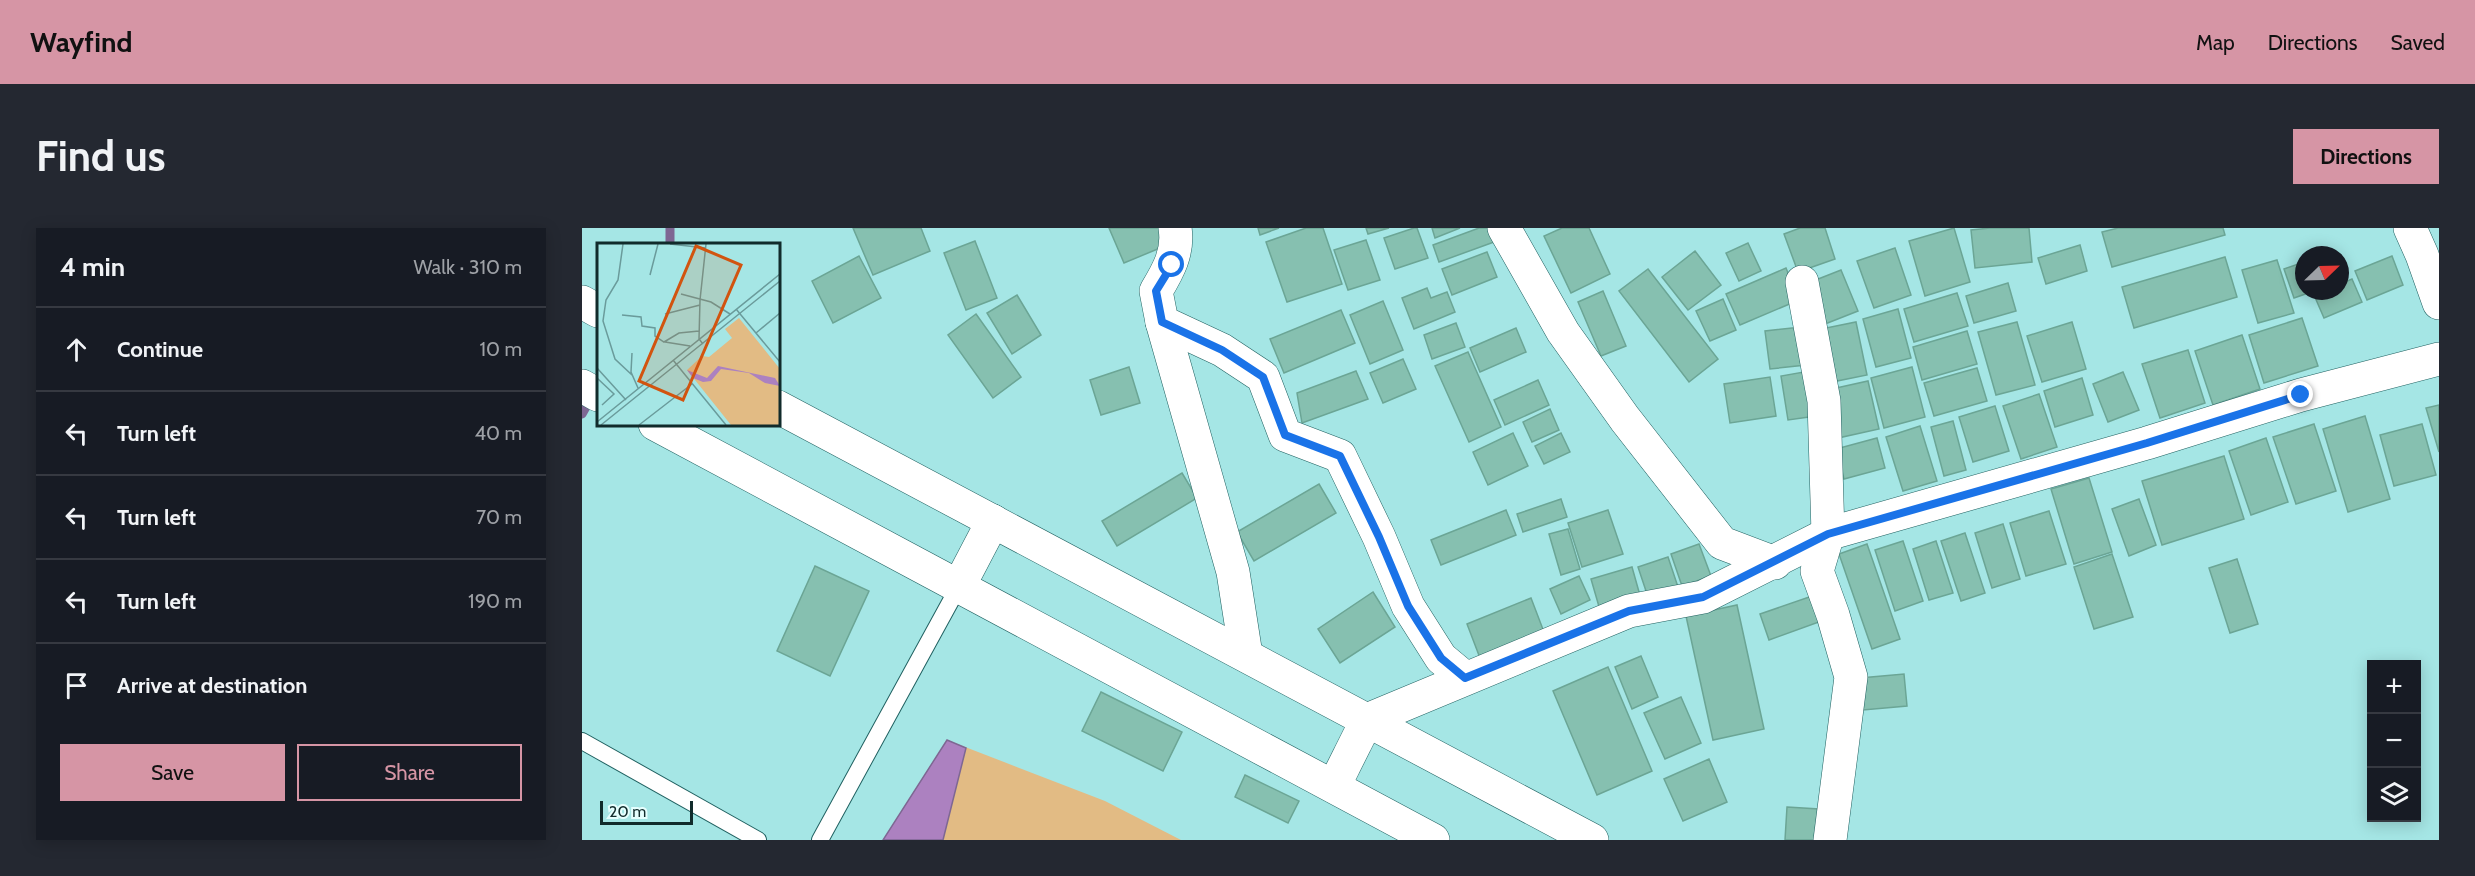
<!DOCTYPE html>
<html lang="en">
<head>
<meta charset="utf-8">
<style>
  :root { --surface:#171b24; --page:#242831; --text:#f1f3f6; --muted:#9ea1a6; --line:#363941; --accent:#d695a5 }
  body { margin:0; font-family:Cabin,sans-serif; background:var(--page); color:var(--text) }
  .controls { position:absolute; right:18px; bottom:18px; display:grid; overflow:hidden; border-radius:0px; box-shadow:0 3px 15px #0003 }
  .controls button { width:54px; height:54px; display:grid; place-items:center; padding:0; border:0; border-bottom:2px solid var(--line); background:var(--surface); color:var(--text); font:30px sans-serif }
  .compass { position:absolute; left:1713px; top:18px; width:54px; height:54px; border-radius:50%; background:var(--surface); box-shadow:0 3px 15px #0003; rotate:67deg }
  .scale { position:absolute; left:18px; bottom:15px; width:93px; box-sizing:border-box; padding-left:6px; border:3px solid #112b2b; border-top:0; font-size:16px; line-height:21px; white-space:nowrap; color:#112b2b; -webkit-text-stroke:4px #e6fffe; paint-order:stroke }
  .stop { position:absolute; width:18px; height:18px; margin:-14px; border:4px solid #1a73e8; border-radius:50%; background:#fff }
  .stop.end { background:#1a73e8; border-color:#fff; box-shadow:0 2px 6px #0008 }
  .list { margin:0; padding:0; list-style:none }
  h2 { display:flex; justify-content:space-between; align-items:center; height:78px; margin:0; padding:0 24px; font-size:26px }
  h2 small { font-size:20px; font-weight:400; color:var(--muted) }
  .list li { display:grid; grid-template-columns:39px 1fr auto; gap:18px; align-items:center; box-sizing:border-box; height:84px; padding:0 24px; border-top:2px solid var(--line) }
  .list b { display:block; font-size:22px; white-space:nowrap }
  .list em { font-size:20px; font-style:normal; color:var(--muted) }
  .actions { display:flex; gap:12px; padding:18px 24px }
  .actions a { flex:1; padding:14px 0; border:2px solid var(--accent); border-radius:0px; text-align:center; font-size:21px; color:var(--accent) }
  .actions .main { background:var(--accent); color:#111 }
  .icon { flex:none; width:33px; height:33px; fill:none; stroke:currentColor; stroke-width:2; stroke-linecap:round; stroke-linejoin:round }
  .map { position:relative; flex:none; width:1857px; height:612px; overflow:hidden; border-radius:0px }
  header { display:flex; align-items:center; gap:36px; box-sizing:border-box; height:84px; padding:0 30px; background:var(--accent); color:#111 }
  header strong { font-size:28px }
  nav { display:flex; gap:33px; margin-inline-start:auto; font-size:21px }
  .intro { display:flex; align-items:center; justify-content:space-between; box-sizing:border-box; height:144px; padding:0 36px }
  h1 { margin:0; font-size:42px }
  .button { padding:15px 27px; border-radius:0px; background:var(--accent); color:#111; font-size:21px; font-weight:700 }
  main { display:flex; gap:36px; padding:0 36px }
  aside { flex:1; background:var(--surface); border-radius:0px; box-shadow:0 3px 15px #0003 }
  .map>svg:first-child { display:block }
</style>
</head>
<body>
<header>
<strong>Wayfind</strong>
<nav><a>Map</a><a>Directions</a><a>Saved</a></nav>
</header>
<div class="intro"><h1>Find us</h1><a class="button">Directions</a></div>
<main>
<aside>
<h2>4 min<small>Walk · 310 m</small></h2>
<ul class="list">
<li><svg class="icon" aria-label="ahead" viewBox="0 0 24 24"><path d="M12 20V5M6 11l6-6 6 6"/></svg><div><b>Continue</b></div><em>10 m</em></li>
<li><svg class="icon" aria-label="left" viewBox="0 0 24 24"><path d="M17 20v-9H6M10 6l-5 5 5 5"/></svg><div><b>Turn left</b></div><em>40 m</em></li>
<li><svg class="icon" aria-label="left" viewBox="0 0 24 24"><path d="M17 20v-9H6M10 6l-5 5 5 5"/></svg><div><b>Turn left</b></div><em>70 m</em></li>
<li><svg class="icon" aria-label="left" viewBox="0 0 24 24"><path d="M17 20v-9H6M10 6l-5 5 5 5"/></svg><div><b>Turn left</b></div><em>190 m</em></li>
<li><svg class="icon" aria-label="arrive" viewBox="0 0 24 24"><path d="M6 21V4h12l-3 4 3 4H6"/></svg><div><b>Arrive at destination</b></div></li>
</ul>
<div class="actions"><a class="main">Save</a><a>Share</a></div>
</aside>
<div class="map">
<svg width="1857" height="612" viewBox="0 0 1857 612">
  <rect width="100%" height="100%" fill="#a5e6e5"/>
  <!-- green -->
  <polygon fill="#e2bb84" points="365,512 523,573 599,612 301,612"/>
  <!-- water -->
  <polygon fill="#ac81c0" stroke="#7e6793" stroke-width="1.5" points="365,512 384,520 361,612 301,612"/>
  <g fill="none" stroke-linecap="round" stroke-linejoin="round">
    <!-- stream -->
    <g stroke="#7e6793" stroke-width="9">
      <polyline points="88,0 88,16"/>
      <polyline points="0,186 9,170"/>
    </g>
  </g>
  <!-- building -->
  <g fill="#86c0b0" stroke="#6ba595" stroke-width="1.5">
    <polygon points="271,0 339,0 348,23 291,47"/>
    <polygon points="527,0 583,0 590,15 542,35"/>
    <polygon points="676,0 697,0 678,7"/>
    <polygon points="724,0 741,0 760,56 705,74 684,14"/>
    <polygon points="784,0 807,0 786,6"/>
    <polygon points="832,0 835,0 846,30 813,41 802,10"/>
    <polygon points="850,0 878,0 853,10"/>
    <polygon points="897,0 907,0 912,14 857,34 851,17"/>
    <polygon points="980,0 1007,0 1028,46 989,65 962,8"/>
    <polygon points="1218,0 1243,0 1253,31 1216,44 1202,6"/>
    <polygon points="1372,0 1388,54 1343,68 1327,13"/>
    <polygon points="1408,0 1447,0 1450,34 1393,40 1389,2"/>
    <polygon points="1536,0 1641,0 1643,7 1530,39 1520,4"/>
    <polygon points="784,12 798,52 766,62 752,22"/>
    <polygon points="393,13 415,70 384,82 362,25"/>
    <polygon points="1166,15 1179,43 1157,53 1144,25"/>
    <polygon points="1498,17 1505,43 1464,56 1456,30"/>
    <polygon points="1313,20 1329,67 1292,80 1275,33"/>
    <polygon points="1113,23 1139,57 1106,82 1080,49"/>
    <polygon points="905,24 915,49 870,67 860,41"/>
    <polygon points="277,28 299,70 251,95 230,53"/>
    <polygon points="1810,28 1821,57 1785,72 1773,43"/>
    <polygon points="1643,29 1655,69 1552,100 1540,59"/>
    <polygon points="1695,32 1712,85 1676,95 1660,42"/>
    <polygon points="1722,34 1722,63 1732,63 1712,70 1702,41"/>
    <polygon points="1204,40 1217,72 1158,97 1144,66"/>
    <polygon points="1066,41 1136,131 1107,154 1037,63"/>
    <polygon points="1259,42 1276,83 1238,98 1221,57"/>
    <polygon points="1770,51 1780,74 1742,90 1732,67 1741,63 1758,63 1758,56"/>
    <polygon points="1426,55 1434,83 1392,95 1384,68"/>
    <polygon points="845,60 849,70 865,64 873,84 832,101 820,70"/>
    <polygon points="1021,63 1044,118 1019,128 996,74"/>
    <polygon points="1375,65 1386,98 1332,114 1322,81"/>
    <polygon points="435,67 459,107 430,126 405,85"/>
    <polygon points="1141,71 1154,102 1128,113 1114,83"/>
    <polygon points="801,73 821,122 788,136 768,87"/>
    <polygon points="1316,81 1329,130 1294,139 1281,91"/>
    <polygon points="759,82 773,115 702,145 688,111"/>
    <polygon points="394,86 439,149 411,170 366,107"/>
    <polygon points="1720,90 1736,138 1682,155 1667,107"/>
    <polygon points="1274,94 1285,147 1250,154 1239,101"/>
    <polygon points="1435,94 1453,157 1414,167 1396,104"/>
    <polygon points="1490,94 1504,141 1460,154 1445,108"/>
    <polygon points="874,95 883,119 850,131 842,107"/>
    <polygon points="1219,99 1224,137 1188,141 1183,103"/>
    <polygon points="934,100 944,124 898,144 888,120"/>
    <polygon points="1385,103 1395,136 1340,152 1331,119"/>
    <polygon points="1660,107 1678,161 1631,177 1613,123"/>
    <polygon points="1606,122 1623,175 1578,190 1560,136"/>
    <polygon points="886,124 919,199 887,214 853,138"/>
    <polygon points="821,131 834,161 801,175 788,145"/>
    <polygon points="547,139 558,175 519,187 508,152"/>
    <polygon points="1330,139 1343,189 1302,200 1289,150"/>
    <polygon points="1395,140 1405,173 1352,188 1342,155"/>
    <polygon points="1233,142 1241,187 1206,192 1199,148"/>
    <polygon points="774,143 786,171 720,195 715,165"/>
    <polygon points="1541,144 1557,182 1526,194 1511,156"/>
    <polygon points="1188,149 1194,188 1148,195 1142,156"/>
    <polygon points="1500,150 1511,187 1473,199 1462,163"/>
    <polygon points="956,152 967,177 923,197 912,172"/>
    <polygon points="1286,153 1297,201 1256,210 1245,162"/>
    <polygon points="1457,166 1475,219 1439,231 1421,178"/>
    <polygon points="1857,177 1857,224 1844,180"/>
    <polygon points="1413,178 1427,223 1391,234 1377,189"/>
    <polygon points="968,181 977,202 950,214 941,194"/>
    <polygon points="1783,188 1808,271 1766,284 1741,201"/>
    <polygon points="1371,193 1384,242 1362,248 1349,199"/>
    <polygon points="1732,196 1754,263 1714,276 1691,209"/>
    <polygon points="1840,196 1854,247 1812,258 1798,207"/>
    <polygon points="1338,198 1355,253 1321,263 1304,209"/>
    <polygon points="931,205 946,238 906,257 891,224"/>
    <polygon points="979,205 988,224 962,236 953,218"/>
    <polygon points="1295,210 1303,240 1262,251 1254,221"/>
    <polygon points="1684,210 1706,274 1669,287 1647,223"/>
    <polygon points="1642,228 1662,291 1580,317 1560,253"/>
    <polygon points="600,245 615,270 535,318 520,293"/>
    <polygon points="1507,250 1530,324 1492,336 1469,261"/>
    <polygon points="737,256 754,285 672,333 655,304"/>
    <polygon points="979,271 985,289 941,304 935,286"/>
    <polygon points="1557,271 1574,317 1547,328 1530,281"/>
    <polygon points="924,282 934,307 859,337 849,312"/>
    <polygon points="1026,282 1041,326 1000,339 986,295"/>
    <polygon points="1467,283 1484,336 1444,348 1428,295"/>
    <polygon points="1421,296 1438,351 1410,360 1393,305"/>
    <polygon points="986,301 998,341 979,347 967,306"/>
    <polygon points="1383,305 1403,365 1379,373 1359,313"/>
    <polygon points="1321,313 1341,373 1313,383 1293,322"/>
    <polygon points="1354,313 1371,365 1347,372 1331,321"/>
    <polygon points="1117,316 1129,348 1100,358 1089,326"/>
    <polygon points="1285,316 1318,411 1290,421 1257,326"/>
    <polygon points="1530,326 1551,389 1512,401 1492,339"/>
    <polygon points="1086,329 1096,359 1066,369 1056,339"/>
    <polygon points="1655,331 1676,396 1648,405 1627,340"/>
    <polygon points="233,338 287,363 248,448 195,423"/>
    <polygon points="1050,339 1059,371 1018,382 1009,351"/>
    <polygon points="997,348 1008,372 979,386 968,361"/>
    <polygon points="791,364 813,399 758,435 736,401"/>
    <polygon points="1236,366 1245,391 1187,412 1178,386"/>
    <polygon points="949,370 962,404 898,430 885,396"/>
    <polygon points="1155,377 1182,501 1131,512 1104,388"/>
    <polygon points="1059,428 1076,469 1050,481 1033,439"/>
    <polygon points="1026,439 1070,543 1015,567 971,463"/>
    <polygon points="1322,446 1325,478 1281,482 1278,450"/>
    <polygon points="519,464 600,504 581,543 500,503"/>
    <polygon points="1099,469 1119,515 1083,531 1062,485"/>
    <polygon points="1127,531 1145,574 1101,593 1082,551"/>
    <polygon points="663,547 717,573 706,595 653,569"/>
    <polygon points="1205,579 1237,581 1235,612 1203,612"/>
  </g>
  <g fill="none" stroke-linecap="round" stroke-linejoin="round">
    <!-- lane casing -->
    <g stroke="#206161" stroke-width="18">
      <g id="lane">
        <polyline points="0,513 176,612"/>
        <polyline points="238,612 377,358"/>
      </g>
    </g>
    <!-- street casing -->
    <g stroke="#206161" stroke-width="34">
      <g id="street">
        <path d="M593 0C597 24 586 43 574 63L580 94 640 122 681 149 703 207 758 228 797 309 826 378 859 430 883 450"/>
        <polyline points="922,0 981,104 1043,191 1140,315 1193,335"/>
        <polyline points="1828,0 1840,27 1857,75"/>
        <polyline points="1220,54 1242,173 1246,306 1235,343 1251,387 1269,449 1248,612"/>
        <polyline points="580,94 651,344 664,427"/>
        <polyline points="785,492 1047,383 1121,369 1246,306 1565,215 1719,167 1857,131"/>
      </g>
    </g>
    <!-- secondary casing -->
    <g stroke="#206161" stroke-width="34">
      <g id="secondary">
        <polyline points="0,74 16,83"/>
        <polyline points="0,158 16,167"/>
        <polyline points="196,179 1010,612"/>
        <polyline points="73,196 851,612"/>
        <polyline points="377,358 411,293"/>
        <polyline points="752,558 785,492"/>
      </g>
    </g>
    <!-- lane -->
    <use href="#lane" stroke="#fff" stroke-width="16"/>
    <!-- street -->
    <use href="#street" stroke="#fff" stroke-width="33"/>
    <!-- secondary -->
    <use href="#secondary" stroke="#fff" stroke-width="33"/>
  </g>
  <g fill="none" stroke-linecap="round" stroke-linejoin="round">
    <!-- route -->
    <polyline stroke="#1a73e8" stroke-width="8" points="590,37 574,63 580,94 640,122 681,149 703,207 758,228 797,309 826,378 859,430 883,450 1047,383 1121,369 1246,306 1565,215 1719,167"/>
  </g>
  <!-- overview -->
  <g transform="translate(15 15)">
    <rect width="183" height="183" fill="#a5e6e5"/>
    <path d="M142 75 183 126V182H134L90 127 105 113 112 114 135 95 128 86Z" fill="#e2bb84"/>
    <path d="M121 123 178 135 183 143 168 140 152 130 124 126 114 138 106 139 96 135 90 127 110 135Z" fill="#ac81c0"/>
    <path fill="none" stroke="#6a9b9b" stroke-width="1.5" d="M26 1 21 37 9 57 6 78 18 116 35 132M73 1 109 5M53 32 61 1M84 51 114 59 133 71M139 66 183 119M68 71 103 62M25 72 44 74 45 83 58 85V93L67 99 82 90 102 88M159 90 183 70M68 99 93 103M106 101 102 96 103 57 109 1M35 110 34 129 41 145M76 117 129 182M0 125 29 157M0 135 17 151 5 162M0 179 183 31M4 182 183 38M42 182 95 141"/>
    <path fill="#d2540f" fill-opacity="0.15" stroke="#d2540f" stroke-width="3" d="M99 3 144 22 86 157 42 138Z"/>
    <rect width="183" height="183" fill="none" stroke="#112b2b" stroke-width="3"/>
  </g>
</svg>
<div class="controls">
<button>+</button>
<button>−</button>
<button><svg class="icon" aria-label="layers" viewBox="0 0 24 24"><path d="M12 4l9 5-9 5-9-5zM3 14l9 5 9-5"/></svg></button>
</div>
<svg class="compass" viewBox="-18 -18 36 36"><path d="M0-13l5 13h-10z" fill="#e53935"/><path d="M0 13l5-13h-10z" fill="#9ea1a6"/></svg>
<div class="scale">20 m</div>
<div class="stop" style="left:590px;top:37px"></div>
<div class="stop end" style="left:1719px;top:167px"></div>
</div>
</main>
</body>
</html>
